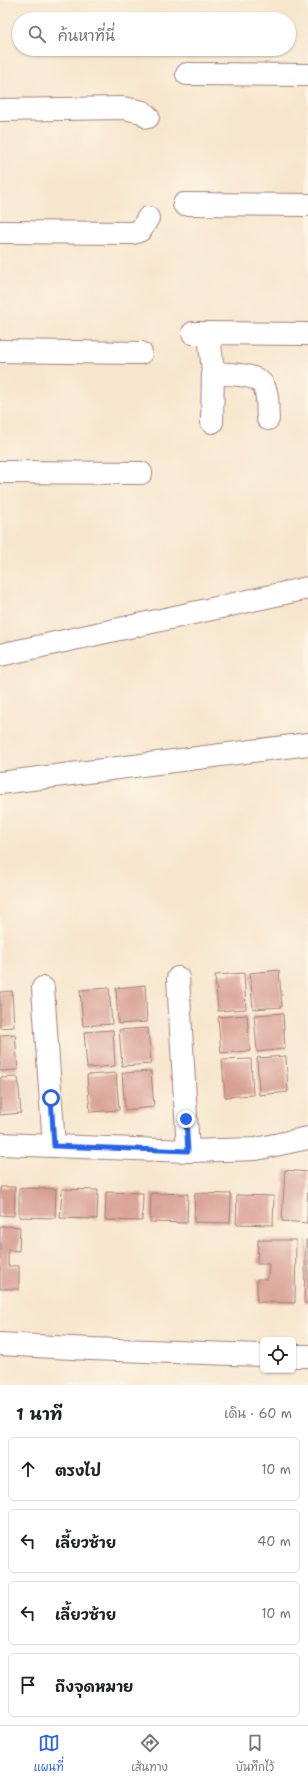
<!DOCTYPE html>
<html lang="th">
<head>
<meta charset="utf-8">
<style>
  :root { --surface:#fff; --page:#f6f6f6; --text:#202124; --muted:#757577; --line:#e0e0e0; --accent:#2563eb }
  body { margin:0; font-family:"Shantell Sans","Playpen Sans Thai",sans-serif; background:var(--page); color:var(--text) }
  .controls { position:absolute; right:12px; bottom:12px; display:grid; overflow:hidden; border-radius:6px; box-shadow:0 1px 3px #0004 }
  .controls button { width:36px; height:36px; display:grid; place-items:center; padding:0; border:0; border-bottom:1px solid var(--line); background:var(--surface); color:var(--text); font:20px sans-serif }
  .stop { position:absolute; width:12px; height:12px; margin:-9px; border:3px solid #2563eb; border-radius:50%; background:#fff }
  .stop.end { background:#2563eb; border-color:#fff; box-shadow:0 1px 4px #0008 }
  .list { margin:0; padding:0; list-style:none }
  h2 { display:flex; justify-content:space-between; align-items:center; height:52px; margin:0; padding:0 16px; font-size:17px }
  h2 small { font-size:13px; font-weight:400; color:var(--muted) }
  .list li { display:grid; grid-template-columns:26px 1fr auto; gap:12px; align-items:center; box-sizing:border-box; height:64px; margin:0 8px 8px; padding:0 8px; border:1px solid var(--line); border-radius:6px }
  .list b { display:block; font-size:15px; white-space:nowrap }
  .list em { font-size:13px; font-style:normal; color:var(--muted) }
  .icon { flex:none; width:22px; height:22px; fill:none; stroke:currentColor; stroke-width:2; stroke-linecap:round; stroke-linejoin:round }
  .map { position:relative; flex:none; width:308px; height:1385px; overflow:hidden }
  .search { position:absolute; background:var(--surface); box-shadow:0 1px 3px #0004; left:12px; right:12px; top:12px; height:44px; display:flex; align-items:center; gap:10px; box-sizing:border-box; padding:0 14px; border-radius:22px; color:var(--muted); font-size:15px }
  .sheet { height:340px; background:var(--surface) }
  nav { display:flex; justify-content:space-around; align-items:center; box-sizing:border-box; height:56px; border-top:1px solid var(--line); background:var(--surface); font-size:11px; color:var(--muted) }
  nav a { display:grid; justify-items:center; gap:2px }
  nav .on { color:var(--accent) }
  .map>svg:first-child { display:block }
</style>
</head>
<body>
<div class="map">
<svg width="308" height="1385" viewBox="0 0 308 1385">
  <rect width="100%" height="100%" fill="#fcf5e5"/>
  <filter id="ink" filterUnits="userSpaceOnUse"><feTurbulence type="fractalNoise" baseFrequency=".025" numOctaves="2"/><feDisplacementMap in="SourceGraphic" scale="8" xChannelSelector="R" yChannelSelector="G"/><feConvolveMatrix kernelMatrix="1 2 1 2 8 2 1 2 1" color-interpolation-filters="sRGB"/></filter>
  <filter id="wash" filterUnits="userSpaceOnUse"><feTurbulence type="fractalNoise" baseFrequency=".012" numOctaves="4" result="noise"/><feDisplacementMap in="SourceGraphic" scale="16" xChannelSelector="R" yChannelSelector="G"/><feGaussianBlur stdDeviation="0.9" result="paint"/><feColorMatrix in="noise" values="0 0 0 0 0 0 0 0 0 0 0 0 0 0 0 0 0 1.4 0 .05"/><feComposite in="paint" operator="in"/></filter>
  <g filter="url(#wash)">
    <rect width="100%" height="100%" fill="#f7e6cd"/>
    <g id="blocks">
      <!-- building -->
      <g fill="#d89f93">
        <polygon points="279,970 282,1007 253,1009 250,973"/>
        <polygon points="244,973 246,1009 218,1011 215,975"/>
        <polygon points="145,985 147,1022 118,1024 116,988"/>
        <polygon points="109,988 112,1024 83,1026 80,990"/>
        <polygon points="12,991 14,1027 0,1028 0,992"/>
        <polygon points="283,1013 285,1049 257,1052 254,1015"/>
        <polygon points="247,1015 250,1051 221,1053 218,1017"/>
        <polygon points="148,1028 151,1064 122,1066 119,1030"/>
        <polygon points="113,1030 115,1066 87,1068 84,1032"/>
        <polygon points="15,1034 18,1070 0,1071 0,1035"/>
        <polygon points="286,1056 288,1092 259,1095 257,1058"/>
        <polygon points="251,1059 253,1095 225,1097 222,1060"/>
        <polygon points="151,1071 154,1107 125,1110 122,1073"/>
        <polygon points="116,1073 119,1110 90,1112 87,1075"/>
        <polygon points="18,1077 21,1113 0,1115 0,1078"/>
        <polygon points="285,1170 308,1172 307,1223 282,1221"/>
        <polygon points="0,1187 15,1187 14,1216 0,1215"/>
        <polygon points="19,1188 56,1189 55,1218 19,1217"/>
        <polygon points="62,1189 98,1190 97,1219 60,1218"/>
        <polygon points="106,1192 143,1193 142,1221 105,1220"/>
        <polygon points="151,1193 188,1194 187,1223 150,1222"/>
        <polygon points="195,1193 231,1194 230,1223 194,1222"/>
        <polygon points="237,1195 274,1196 273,1225 236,1224"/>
        <polygon points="0,1226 20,1227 19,1251 8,1250 8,1266 19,1266 19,1289 0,1289"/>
        <polygon points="258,1240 296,1240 295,1303 257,1302 257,1279 268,1279 269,1264 257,1264"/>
        <polygon points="306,1240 308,1240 308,1303 304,1303"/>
      </g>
    </g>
  </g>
  <g filter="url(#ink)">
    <use href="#blocks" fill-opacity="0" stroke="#a0827c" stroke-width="1"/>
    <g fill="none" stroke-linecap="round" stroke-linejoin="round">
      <!-- minor casing -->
      <g stroke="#a0827c" stroke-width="24">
        <g id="minor">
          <polyline points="187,74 308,75"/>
          <polyline points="0,110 123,108 143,112 148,117"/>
          <polyline points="184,204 308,205"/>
          <polyline points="0,232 133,233 141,230 148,218"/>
          <polyline points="193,333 308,334"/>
          <path d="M209 333 213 373C226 374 256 373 263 385 269 394 267 409 268 419"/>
          <polyline points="0,351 141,353"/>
          <polyline points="212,422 213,373"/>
          <polyline points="0,472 141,473"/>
          <polyline points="0,655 308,588"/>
          <polyline points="0,783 308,744"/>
          <polyline points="178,978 188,1151"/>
          <polyline points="43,988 54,1146"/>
          <polyline points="0,1144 188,1151 256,1149 308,1138"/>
          <polyline points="0,1344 90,1349 263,1355"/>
          <polyline points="293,1356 308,1356"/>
        </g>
      </g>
      <!-- minor -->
      <use href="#minor" stroke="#fff" stroke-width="22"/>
    </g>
  </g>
  <g fill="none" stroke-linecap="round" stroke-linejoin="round" filter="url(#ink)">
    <!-- route -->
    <polyline stroke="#2563eb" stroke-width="5" points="51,1098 54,1146 188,1151 186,1119"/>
  </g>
</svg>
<div class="controls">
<button><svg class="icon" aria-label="locate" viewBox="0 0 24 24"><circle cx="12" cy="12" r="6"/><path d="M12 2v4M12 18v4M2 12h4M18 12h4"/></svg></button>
</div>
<div class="stop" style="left:51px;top:1098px"></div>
<div class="stop end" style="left:186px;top:1119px"></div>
<div class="search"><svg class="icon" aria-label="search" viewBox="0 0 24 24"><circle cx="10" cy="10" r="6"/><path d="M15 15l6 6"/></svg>ค้นหาที่นี่</div>
</div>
<section class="sheet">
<h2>1 นาที<small>เดิน · 60 m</small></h2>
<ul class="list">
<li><svg class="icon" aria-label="ahead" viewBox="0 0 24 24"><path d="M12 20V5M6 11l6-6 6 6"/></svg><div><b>ตรงไป</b></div><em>10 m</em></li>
<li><svg class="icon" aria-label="left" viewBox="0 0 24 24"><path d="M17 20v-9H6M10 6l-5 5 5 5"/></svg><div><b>เลี้ยวซ้าย</b></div><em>40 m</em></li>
<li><svg class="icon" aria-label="left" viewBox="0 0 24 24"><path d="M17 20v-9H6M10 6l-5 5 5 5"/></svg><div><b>เลี้ยวซ้าย</b></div><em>10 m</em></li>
<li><svg class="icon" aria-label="arrive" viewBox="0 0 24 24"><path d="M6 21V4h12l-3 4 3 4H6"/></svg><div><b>ถึงจุดหมาย</b></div></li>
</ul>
</section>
<nav>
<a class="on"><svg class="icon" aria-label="map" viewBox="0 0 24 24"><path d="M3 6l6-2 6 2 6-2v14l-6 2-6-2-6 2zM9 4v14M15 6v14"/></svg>แผนที่</a>
<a><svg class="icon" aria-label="directions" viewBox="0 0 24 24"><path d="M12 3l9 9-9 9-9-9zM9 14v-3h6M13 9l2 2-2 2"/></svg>เส้นทาง</a>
<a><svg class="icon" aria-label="saved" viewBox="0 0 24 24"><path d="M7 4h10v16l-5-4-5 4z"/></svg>บันทึกไว้</a>
</nav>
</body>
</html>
